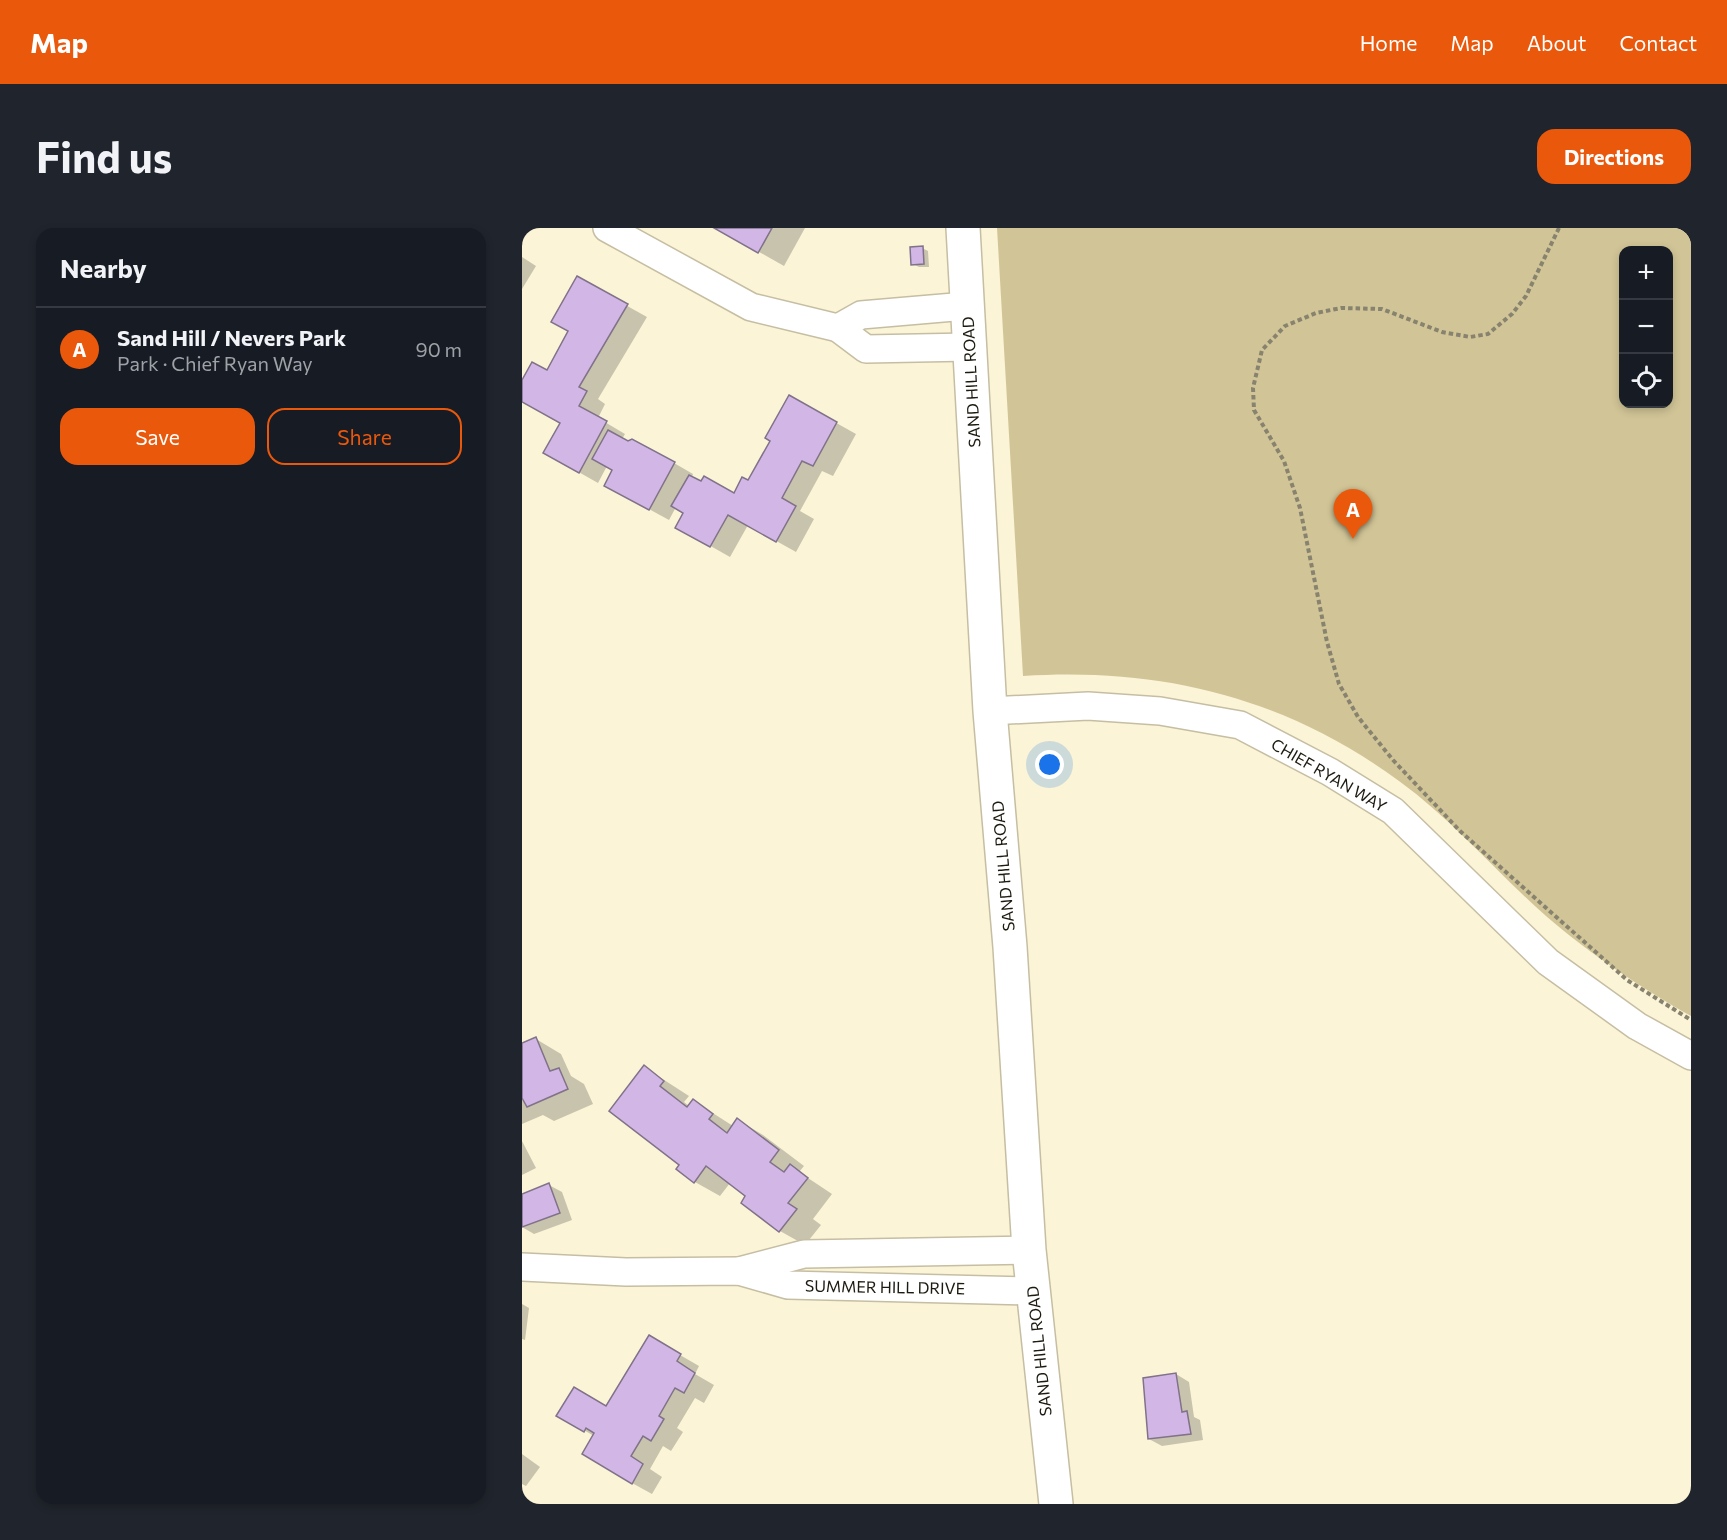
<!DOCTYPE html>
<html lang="en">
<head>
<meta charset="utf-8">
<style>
  :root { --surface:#171b24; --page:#20242c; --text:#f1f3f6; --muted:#9ea1a6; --line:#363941; --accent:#ea580c }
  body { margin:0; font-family:Commissioner,sans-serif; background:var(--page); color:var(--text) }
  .controls { position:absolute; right:18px; top:18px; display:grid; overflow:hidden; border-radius:12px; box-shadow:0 3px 9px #0003 }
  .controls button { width:54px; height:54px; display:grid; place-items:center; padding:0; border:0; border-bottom:2px solid var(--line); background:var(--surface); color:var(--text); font:30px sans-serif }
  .you { position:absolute; left:528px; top:537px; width:21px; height:21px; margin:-15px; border:4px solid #fff; border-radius:50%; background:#1a73e8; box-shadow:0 0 0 9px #1a73e833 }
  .badge { display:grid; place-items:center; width:39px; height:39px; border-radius:50%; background:var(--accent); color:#fff; font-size:20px; font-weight:700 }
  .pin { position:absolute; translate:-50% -50px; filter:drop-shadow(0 2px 3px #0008) }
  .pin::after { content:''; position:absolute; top:32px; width:21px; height:18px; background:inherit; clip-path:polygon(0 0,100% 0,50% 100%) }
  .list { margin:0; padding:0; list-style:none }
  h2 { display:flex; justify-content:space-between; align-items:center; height:78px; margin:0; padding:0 24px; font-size:26px }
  h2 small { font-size:20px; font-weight:400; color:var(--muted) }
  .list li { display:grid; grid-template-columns:39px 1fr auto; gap:18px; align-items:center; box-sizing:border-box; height:84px; padding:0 24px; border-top:2px solid var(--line) }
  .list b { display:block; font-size:22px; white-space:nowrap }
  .list p { margin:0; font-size:20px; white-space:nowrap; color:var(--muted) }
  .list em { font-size:20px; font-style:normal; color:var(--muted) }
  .actions { display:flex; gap:12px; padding:18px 24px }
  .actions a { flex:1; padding:14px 0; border:2px solid var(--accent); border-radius:18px; text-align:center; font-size:21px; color:var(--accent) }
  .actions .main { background:var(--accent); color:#fff }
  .icon { flex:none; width:33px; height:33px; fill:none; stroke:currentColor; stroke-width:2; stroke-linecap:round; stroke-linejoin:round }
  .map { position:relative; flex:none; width:1169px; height:1276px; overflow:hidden; border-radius:18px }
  header { display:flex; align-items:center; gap:36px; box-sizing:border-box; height:84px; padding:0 30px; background:var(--accent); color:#fff }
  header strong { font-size:28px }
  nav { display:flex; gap:33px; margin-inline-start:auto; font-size:21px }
  .intro { display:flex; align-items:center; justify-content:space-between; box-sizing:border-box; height:144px; padding:0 36px }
  h1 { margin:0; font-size:42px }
  .button { padding:15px 27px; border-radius:18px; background:var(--accent); color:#fff; font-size:21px; font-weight:700 }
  main { display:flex; gap:36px; padding:0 36px }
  aside { flex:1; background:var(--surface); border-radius:18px; box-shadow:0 3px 9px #0003 }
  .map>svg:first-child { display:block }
</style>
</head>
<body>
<header>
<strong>Map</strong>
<nav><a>Home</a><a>Map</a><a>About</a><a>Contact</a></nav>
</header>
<div class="intro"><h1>Find us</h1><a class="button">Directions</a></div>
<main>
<aside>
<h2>Nearby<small></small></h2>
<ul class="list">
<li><span class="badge">A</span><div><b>Sand Hill / Nevers Park</b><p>Park · Chief Ryan Way</p></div><em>90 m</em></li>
</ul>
<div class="actions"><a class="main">Save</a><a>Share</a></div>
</aside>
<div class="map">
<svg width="1169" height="1276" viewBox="0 0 1169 1276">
  <rect width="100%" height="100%" fill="#fbf4d7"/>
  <!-- green -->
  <path fill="#d1c597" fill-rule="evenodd" d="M475 0H1169V788C1122 762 1064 723 1024 688 974 644 931 592 877 553 764 470 640 439 501 448ZM1102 22H1146V176H1102Z"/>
  <!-- shadow -->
  <g fill="#0003">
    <polygon points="195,0 283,0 262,38"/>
    <polygon points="400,20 406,23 407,39 397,39 391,36"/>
    <polygon points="0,29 14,38 0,61"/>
    <polygon points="55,50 125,89 76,171 83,176 76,190 103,206 100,211 152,235 171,246 170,249 213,267 226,254 250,213 268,169 334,206 311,248 300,243 278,283 292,291 274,324 226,297 208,329 155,299 163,285 154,279 147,292 103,268 92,242 85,238 76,255 23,225 45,197 0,172 0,155 25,144 48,103"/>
    <polygon points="14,811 39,826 49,848 62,856 71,876 32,893 21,887 0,896 0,817"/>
    <polygon points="122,839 167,868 162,874 167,878 172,873 211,898 216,892 241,907 282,938 277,944 310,966 291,991 299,997 283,1017 258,1003 221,974 225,968 208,955 198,968 173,954 159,937"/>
    <polygon points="0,913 14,940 0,947"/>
    <polygon points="27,957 40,964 50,992 12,1006 0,999 0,967"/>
    <polygon points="0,1076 7,1080 3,1112 0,1111"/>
    <polygon points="146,1120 177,1138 173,1146 192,1157 182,1175 173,1170 155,1200 161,1204 149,1223 141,1218 128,1241 140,1249 130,1266 110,1255 72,1208 36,1187 85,1180"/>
    <polygon points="654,1146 667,1154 672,1189 678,1192 681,1212 640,1218 627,1211"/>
    <polygon points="0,1226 18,1239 4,1258 0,1256"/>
  </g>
  <!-- building -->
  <g fill="#d2b7e6" stroke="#7f7289" stroke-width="1.5">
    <polygon points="192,0 250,0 236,25"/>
    <polygon points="401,18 402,36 389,37 388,19"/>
    <polygon points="55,48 106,76 57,159 65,163 57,178 85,193 57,245 21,225 38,195 0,174 0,152 10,134 25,142 46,103 29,94"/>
    <polygon points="267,167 315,194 291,238 280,233 260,270 274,278 254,314 206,287 188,319 153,300 161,285 149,278 167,247 179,253 182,248 212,265 220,249 226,252 248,213 243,210"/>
    <polygon points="86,202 106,213 110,211 153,234 127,282 82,258 90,242 70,231"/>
    <polygon points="14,809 28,843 37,840 46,861 5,879 0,870 0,815"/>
    <polygon points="122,837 142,853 138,858 165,879 171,871 191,886 187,891 205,905 215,890 257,922 248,934 262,944 268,936 286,950 266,975 275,981 257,1004 219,975 223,968 184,938 172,955 154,941 157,937 87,883"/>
    <polygon points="27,955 38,985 0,999 0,966"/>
    <polygon points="127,1107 159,1126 155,1133 173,1145 162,1165 153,1160 137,1188 142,1191 129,1213 121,1208 109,1228 121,1236 110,1256 60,1226 72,1205 64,1200 62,1204 34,1188 52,1159 84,1178"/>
    <polygon points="654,1145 660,1184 665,1183 669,1206 626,1211 621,1150"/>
  </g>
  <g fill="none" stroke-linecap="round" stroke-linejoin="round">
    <!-- street casing -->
    <g stroke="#c6bea3" stroke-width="30">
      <g id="street">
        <polyline points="85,0 229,79 316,100 344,121 447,119"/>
        <polyline points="316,100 339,87 444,78"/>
        <polyline points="468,483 566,478 638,483 718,497 808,544 871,583 1026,734 1115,798 1169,828"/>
        <polyline points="0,1039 104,1044 217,1043 266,1057 511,1063"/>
        <polyline points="217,1043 282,1026 507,1022"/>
      </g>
    </g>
    <!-- secondary casing -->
    <g stroke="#c6bea3" stroke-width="36">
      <polyline id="secondary" points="441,0 468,483 488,719 507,1022 534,1276"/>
    </g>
    <!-- path -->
    <polyline stroke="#88836f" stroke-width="4" stroke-dasharray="4.5 3" stroke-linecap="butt" points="1037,0 1004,68 990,86 966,106 948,109 920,104 860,81 819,80 794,85 763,98 740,122 731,160 732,182 762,233 778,280 805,414 817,456 836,489 871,532 938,603 1105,752 1169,792"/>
    <!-- street -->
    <use href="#street" stroke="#fff" stroke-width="27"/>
    <!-- secondary -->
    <use href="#secondary" stroke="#fff" stroke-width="33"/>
  </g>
  <g text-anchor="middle" stroke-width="6" stroke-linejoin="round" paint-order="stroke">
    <!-- street labels -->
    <g font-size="16" fill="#1d1a10" stroke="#fff">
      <text transform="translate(449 154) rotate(-93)" y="6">SAND HILL ROAD</text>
      <text transform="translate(807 547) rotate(30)" y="6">CHIEF RYAN WAY</text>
      <text transform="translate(481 638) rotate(-95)" y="6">SAND HILL ROAD</text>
      <text transform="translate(363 1059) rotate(1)" y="6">SUMMER HILL DRIVE</text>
      <text transform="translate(517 1123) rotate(-96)" y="6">SAND HILL ROAD</text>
    </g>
  </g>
</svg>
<div class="controls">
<button>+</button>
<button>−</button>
<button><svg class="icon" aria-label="locate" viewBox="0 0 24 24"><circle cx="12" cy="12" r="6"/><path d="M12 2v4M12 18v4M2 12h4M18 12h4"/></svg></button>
</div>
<div class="you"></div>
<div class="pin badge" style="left:831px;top:311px">A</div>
</div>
</main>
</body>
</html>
